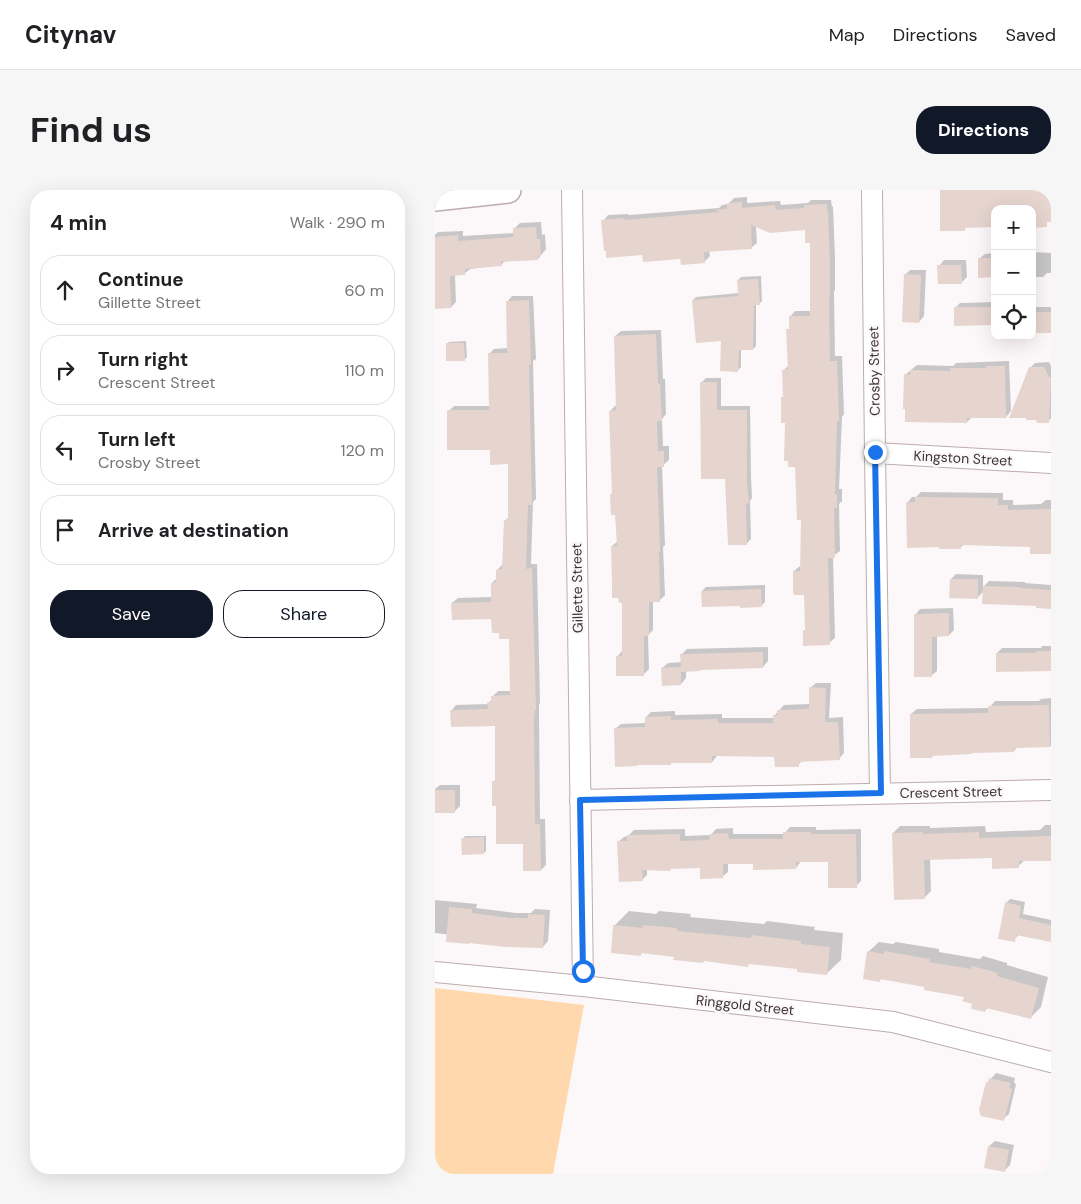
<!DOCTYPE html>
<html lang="en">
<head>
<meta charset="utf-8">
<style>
  :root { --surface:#fff; --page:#f6f6f6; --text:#202124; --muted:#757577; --line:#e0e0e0; --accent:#111827 }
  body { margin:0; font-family:"DM Sans",sans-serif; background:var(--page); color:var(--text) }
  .controls { position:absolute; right:15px; top:15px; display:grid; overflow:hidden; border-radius:10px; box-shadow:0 5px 20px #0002 }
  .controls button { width:45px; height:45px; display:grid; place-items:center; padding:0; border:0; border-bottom:1px solid var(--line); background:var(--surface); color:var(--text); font:25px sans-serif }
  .stop { position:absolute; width:15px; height:15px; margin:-11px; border:4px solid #1a73e8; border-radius:50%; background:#fff }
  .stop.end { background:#1a73e8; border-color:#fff; box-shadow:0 1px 5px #0008 }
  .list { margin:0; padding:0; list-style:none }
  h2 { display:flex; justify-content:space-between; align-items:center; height:65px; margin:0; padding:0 20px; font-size:21px }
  h2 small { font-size:16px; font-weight:400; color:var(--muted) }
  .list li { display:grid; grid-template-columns:32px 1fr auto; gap:15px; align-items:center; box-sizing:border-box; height:70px; margin:0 10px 10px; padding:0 10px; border:1px solid var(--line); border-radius:20px }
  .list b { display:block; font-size:19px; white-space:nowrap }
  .list p { margin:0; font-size:16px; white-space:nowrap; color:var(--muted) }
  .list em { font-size:16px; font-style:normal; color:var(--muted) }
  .actions { display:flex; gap:10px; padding:15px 20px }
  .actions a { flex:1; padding:11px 0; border:1px solid var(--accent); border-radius:20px; text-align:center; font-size:18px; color:var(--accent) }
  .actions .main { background:var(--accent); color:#fff }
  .icon { flex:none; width:28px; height:28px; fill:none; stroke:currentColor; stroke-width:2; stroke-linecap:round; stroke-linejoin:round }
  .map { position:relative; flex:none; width:616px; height:984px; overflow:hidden; border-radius:20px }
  header { display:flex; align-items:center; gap:30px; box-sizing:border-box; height:70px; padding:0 25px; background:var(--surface); border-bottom:1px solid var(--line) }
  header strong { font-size:24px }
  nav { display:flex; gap:28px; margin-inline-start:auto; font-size:18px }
  .intro { display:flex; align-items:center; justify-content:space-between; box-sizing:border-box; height:120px; padding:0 30px }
  h1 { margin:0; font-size:35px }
  .button { padding:12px 22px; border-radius:20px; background:var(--accent); color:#fff; font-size:18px; font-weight:700 }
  main { display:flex; gap:30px; padding:0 30px }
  aside { flex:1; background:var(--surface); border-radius:20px; box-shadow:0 5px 20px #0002 }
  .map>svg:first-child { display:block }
</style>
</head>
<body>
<header>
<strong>Citynav</strong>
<nav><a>Map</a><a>Directions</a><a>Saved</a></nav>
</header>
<div class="intro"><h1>Find us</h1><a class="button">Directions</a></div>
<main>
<aside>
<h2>4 min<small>Walk · 290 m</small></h2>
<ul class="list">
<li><svg class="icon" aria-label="ahead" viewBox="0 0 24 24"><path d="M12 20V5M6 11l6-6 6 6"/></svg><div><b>Continue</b><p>Gillette Street</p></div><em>60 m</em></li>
<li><svg class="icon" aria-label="right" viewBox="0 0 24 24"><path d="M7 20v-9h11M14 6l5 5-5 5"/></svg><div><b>Turn right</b><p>Crescent Street</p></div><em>110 m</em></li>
<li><svg class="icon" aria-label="left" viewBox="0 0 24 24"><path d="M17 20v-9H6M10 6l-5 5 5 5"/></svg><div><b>Turn left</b><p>Crosby Street</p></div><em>120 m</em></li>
<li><svg class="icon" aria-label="arrive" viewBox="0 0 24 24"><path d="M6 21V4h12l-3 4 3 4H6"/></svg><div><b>Arrive at destination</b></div></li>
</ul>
<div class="actions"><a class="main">Save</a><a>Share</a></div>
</aside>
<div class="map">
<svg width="616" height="984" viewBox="0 0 616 984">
  <rect width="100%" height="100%" fill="#fcf8f9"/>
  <!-- green -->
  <polygon fill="#ffd9ad" points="0,798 149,815 118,984 0,984"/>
  <!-- shadow -->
  <g fill="#0003">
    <polygon points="312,7 312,13 345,11 346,15 373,13 376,10 396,10 397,17 398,16 400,68 400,100 399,101 400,166 407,166 409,224 407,227 404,299 407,299 407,311 404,314 405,361 398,366 400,448 394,453 369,441 371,438 370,404 359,381 365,376 367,376 367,328 361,276 347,208 350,205 349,180 354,175 353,140 355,137 355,127 360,121 376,121 376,51 371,39 321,36 322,53 316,58 274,61 275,66 269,72 246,68 208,64 168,31 173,25 193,24 194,25 284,18 287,15 293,14 299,8"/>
    <polygon points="106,32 107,45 110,44 111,59 103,69 71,70 66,75 35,79 29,84 20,85 21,112 16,117 0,117 0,45 3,42 28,41 28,46 80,43 79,39 85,33"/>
    <polygon points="597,62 616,63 616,83 612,83 608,87 597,87"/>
    <polygon points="560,63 560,86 544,69 550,64"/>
    <polygon points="509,70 531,70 532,87 526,93 504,76"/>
    <polygon points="475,80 491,80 489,126 484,132 470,85"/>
    <polygon points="326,86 327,111 324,114 321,114 321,156 318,159 306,159 306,177 303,180 287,150 258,110 261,107 304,103 303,90 306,87"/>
    <polygon points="77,106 98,106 101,169 98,171 101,309 98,312 96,374 102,374 105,513 104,514 104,523 105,629 110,629 111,675 106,680 89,653 62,614 58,592 61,589 61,534 16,521 21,515 54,514 54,512 58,509 58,506 63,501 77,501 75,447 65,442 58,427 17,413 23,408 57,407 57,393 62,388 62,380 67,375 69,375 70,331 74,327 74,273 56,258 14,221 19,216 55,216 54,164 59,159 73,158 72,112"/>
    <polygon points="560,112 560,134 520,118 525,113"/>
    <polygon points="600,117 616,117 616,142 597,142 597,121"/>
    <polygon points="226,140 228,189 230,189 231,224 227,229 228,256 234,256 234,270 227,276 230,355 228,357 230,405 225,410 218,411 218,440 213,445 214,479 209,484 182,467 187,461 188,412 177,356 183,351 182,324 177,304 178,303 175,221 180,216 182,216 180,146 186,141"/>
    <polygon points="31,151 32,167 29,170 12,154 14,152"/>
    <polygon points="574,171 576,221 571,227 537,227 532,232 470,185 482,175 518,176 521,173"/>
    <polygon points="614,172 616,176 616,228 613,232 595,178 600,173"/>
    <polygon points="271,188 286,188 286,216 315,216 316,287 317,308 315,311 316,349 312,353 266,193"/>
    <polygon points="486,302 568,303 568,310 578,310 578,315 606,314 611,310 616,310 616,363 596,356 529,354 525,358 472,313 477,307 481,307"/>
    <polygon points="521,384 548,385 548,397 554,391 590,392 590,393 616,395 616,418 549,401 542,408 516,389"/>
    <polygon points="330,395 330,412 326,416 267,401 271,397"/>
    <polygon points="518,418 519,440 514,445 502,445 502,481 496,486 480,425 485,419"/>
    <polygon points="607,456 616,456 616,480 562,463 567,458 606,458"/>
    <polygon points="333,457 333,471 328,477 266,479 265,480 251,481 251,488 246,494 227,478 233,473 247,472 246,465 252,459"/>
    <polygon points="381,493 396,493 394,528 408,527 409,563 404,569 368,570 363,575 341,565 282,565 282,566 277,572 237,572 235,574 180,539 186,534 211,533 211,527 216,522 240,521 240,525 287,524 287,528 339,528 339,526 349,515 375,514 375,498"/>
    <polygon points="616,508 616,556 583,556 579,561 499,564 497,567 476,524 482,519 554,518 560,511 604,511 606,509"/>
    <polygon points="5,595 25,595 25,616 20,621 0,622 0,599"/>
    <polygon points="610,635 616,635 616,670 590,670 583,676 558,666 495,668 496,701 490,707 458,643 465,636 495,636 495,638 550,636 551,642 605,640"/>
    <polygon points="355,637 381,637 381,640 426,639 426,691 421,696 394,671 366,671 361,678 319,673 293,673 293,682 287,687 266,677 212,679 212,685 207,690 183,652 189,647 193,646 199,640 250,639 250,646 276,645 281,639 298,638 298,644 349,644"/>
    <polygon points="30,646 51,646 51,661 49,663 28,649"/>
    <polygon points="0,708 0,710 42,714 41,718 81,723 96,723 100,719 115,720 113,751 108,757 0,743"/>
    <polygon points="575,709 590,712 588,724 616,730 616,751 584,744 579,750 571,713"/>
    <polygon points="194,721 221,724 224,721 256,724 255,727 329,734 332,731 380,737 379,740 408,743 406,770 391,784 363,778 316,772 313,775 208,762 205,765 180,735"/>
    <polygon points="444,752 458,754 461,752 504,759 504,762 545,769 548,766 572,773 572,775 613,787 606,817 596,827 553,817 550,821 530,806 491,796 447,788 444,791 433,762"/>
    <polygon points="561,883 580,888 579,893 581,894 574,924 568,929 552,893"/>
    <polygon points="560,951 579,955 575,975 569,981 554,956"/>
  </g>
  <!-- building -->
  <g fill="#e6d5ce">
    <polygon points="505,0 616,0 616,32 612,32 612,37 597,38 597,19 560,19 560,37 530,38 530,41 505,41"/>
    <polygon points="307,12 307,18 340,15 341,20 369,18 369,15 392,14 392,21 393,21 395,75 395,107 394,107 395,171 402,171 404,231 402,231 400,304 402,304 402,318 399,318 400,368 393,368 395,455 368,456 368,440 370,440 369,405 359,405 358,402 358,381 365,381 366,330 362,330 360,277 353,277 353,271 349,271 350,233 346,233 346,207 348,207 347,180 353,179 351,139 354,139 354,126 375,126 375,53 370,53 370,40 335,43 316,35 317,59 269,62 270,73 246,75 245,69 208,72 207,65 171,68 171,61 169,61 166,30 188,28 189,30 285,22 280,20 292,19 292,13"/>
    <polygon points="101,37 102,49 105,49 106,65 103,66 103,70 66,72 67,76 30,79 30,85 15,86 16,118 0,119 0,47 23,45 23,51 78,47 78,38"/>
    <polygon points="543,68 560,68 560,87 543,88"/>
    <polygon points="502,75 526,75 527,94 503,94"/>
    <polygon points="469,84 486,85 484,133 467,132"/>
    <polygon points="323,89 325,115 319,115 318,160 304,160 303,182 285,181 286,151 261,153 257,110 303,106 302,90"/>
    <polygon points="94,110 96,175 94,175 97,315 93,315 91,379 97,378 101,520 100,520 99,529 100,634 105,634 106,681 88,681 88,654 61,654 61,616 57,616 57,591 60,591 60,536 16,537 15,520 53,519 52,512 56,512 56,506 75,505 74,449 64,449 64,443 57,443 56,429 17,430 16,413 56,412 56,393 61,392 61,380 67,379 69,330 73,330 73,274 55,275 55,260 12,260 12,220 54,220 53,163 72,163 71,111"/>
    <polygon points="519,117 560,117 560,135 519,136"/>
    <rect x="597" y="122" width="19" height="21"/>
    <polygon points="221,144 223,194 225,194 227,231 222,231 223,261 229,261 229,277 222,277 225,362 224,362 225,412 214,412 214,446 209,446 209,486 181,486 181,466 187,466 187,413 184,413 183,408 177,408 177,393 176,356 182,356 180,325 176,325 175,304 177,304 174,221 181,220 179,146"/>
    <polygon points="11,153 29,153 30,171 11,171"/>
    <polygon points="551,176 570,176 571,228 532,228 532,233 470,232 470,219 468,219 469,184 475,185 475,180 515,181 515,178 551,178"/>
    <polygon points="594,177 609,177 614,187 616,188 614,233 602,233 601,230 591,230 591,228 574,228"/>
    <polygon points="265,192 282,192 282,220 312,220 312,292 314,313 311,314 312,355 293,355 290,289 266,289"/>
    <polygon points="480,307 563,308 563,315 573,315 573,320 616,319 616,364 595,364 595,357 526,355 526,359 504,359 504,357 472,358 471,312 480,312"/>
    <polygon points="515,389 543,389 543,409 514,408"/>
    <polygon points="548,396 585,397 585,398 616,400 616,419 601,418 601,416 547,414"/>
    <polygon points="326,399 327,417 305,418 305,416 267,417 266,401"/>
    <polygon points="514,423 514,446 497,447 497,487 479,487 479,424"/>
    <polygon points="601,461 616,461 616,481 561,482 561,463 601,463"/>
    <polygon points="328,462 328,478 265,480 266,481 246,482 246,495 227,496 226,478 246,477 245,464"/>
    <polygon points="374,497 391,498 390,532 403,532 405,570 364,572 364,577 340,577 339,567 277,566 277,573 236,573 236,575 202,575 202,576 180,577 179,538 210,537 210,527 236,526 236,530 283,529 283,533 338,533 338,525 342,525 342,520 374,519"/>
    <polygon points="614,515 615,557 579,558 579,562 537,563 537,564 497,566 497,568 475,568 475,524 553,523 553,516"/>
    <rect x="0" y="600" width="20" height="23"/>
    <polygon points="348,642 376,642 376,644 421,644 422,698 393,698 393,672 361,672 361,679 318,680 318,674 288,674 288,688 265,689 265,678 236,679 235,681 207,680 208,691 184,692 182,651 192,651 192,645 245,644 245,651 274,650 275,644 293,643 294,649 348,649"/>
    <polygon points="488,642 488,644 544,642 544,648 616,646 616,671 584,671 584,678 557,679 557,668 489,670 490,709 459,710 457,643"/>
    <polygon points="49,647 49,664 27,665 26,648"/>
    <polygon points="570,712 586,716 584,728 616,735 616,752 581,745 580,752 563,749"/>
    <polygon points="14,717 37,719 37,723 75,728 93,728 93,724 110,725 108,758 71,757 34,753 34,754 11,752"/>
    <polygon points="178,735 208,738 208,735 242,738 242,741 316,748 316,745 366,751 366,754 395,757 392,785 362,782 362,779 314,774 313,777 269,771 268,773 238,770 239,767 206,763 206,766 176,763"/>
    <polygon points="432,761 449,764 449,761 495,769 494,772 536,779 537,776 563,783 562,786 604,798 596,829 551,818 550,822 536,819 537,814 527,811 529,807 489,800 489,797 445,789 445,792 428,789"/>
    <polygon points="554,888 576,893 574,898 577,899 569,931 546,926 544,920 551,892 553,893"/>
    <polygon points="553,956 574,960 570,982 549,978"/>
  </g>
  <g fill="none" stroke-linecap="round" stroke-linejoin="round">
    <!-- minor casing -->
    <g stroke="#beacac" stroke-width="22">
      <g id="minor">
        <polyline points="137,0 148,796"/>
        <polyline points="437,0 440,263 445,603"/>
        <polyline points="440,263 616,273"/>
        <polyline points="145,610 616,600"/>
        <polyline points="0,782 148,796 458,832 616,872"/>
      </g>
    </g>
    <!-- tertiary casing -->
    <g stroke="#beacac" stroke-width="28">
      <polyline id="tertiary" points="0,8 73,0"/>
    </g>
    <!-- minor -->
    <use href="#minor" stroke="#fff" stroke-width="20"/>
    <!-- tertiary -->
    <use href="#tertiary" stroke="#fff" stroke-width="25"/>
  </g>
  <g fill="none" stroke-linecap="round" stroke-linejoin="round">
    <!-- route -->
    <polyline stroke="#1a73e8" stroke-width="6" points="148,781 145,610 446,603 440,262"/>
  </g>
  <g text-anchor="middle" stroke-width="5" stroke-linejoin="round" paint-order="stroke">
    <!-- street labels -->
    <g font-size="14" fill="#3b3434" stroke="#fcf8f9">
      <text transform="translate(439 181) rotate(-91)" y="5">Crosby Street</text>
      <text transform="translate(528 268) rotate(3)" y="5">Kingston Street</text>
      <text transform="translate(142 398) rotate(-91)" y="5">Gillette Street</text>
      <text transform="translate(516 602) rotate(-1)" y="5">Crescent Street</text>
      <text transform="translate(310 815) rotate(6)" y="5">Ringgold Street</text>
    </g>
  </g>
</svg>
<div class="controls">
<button>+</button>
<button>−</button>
<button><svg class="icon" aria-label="locate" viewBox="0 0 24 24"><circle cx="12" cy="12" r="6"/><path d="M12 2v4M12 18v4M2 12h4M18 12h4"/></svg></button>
</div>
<div class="stop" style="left:148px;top:781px"></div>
<div class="stop end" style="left:440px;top:262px"></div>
</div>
</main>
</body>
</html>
